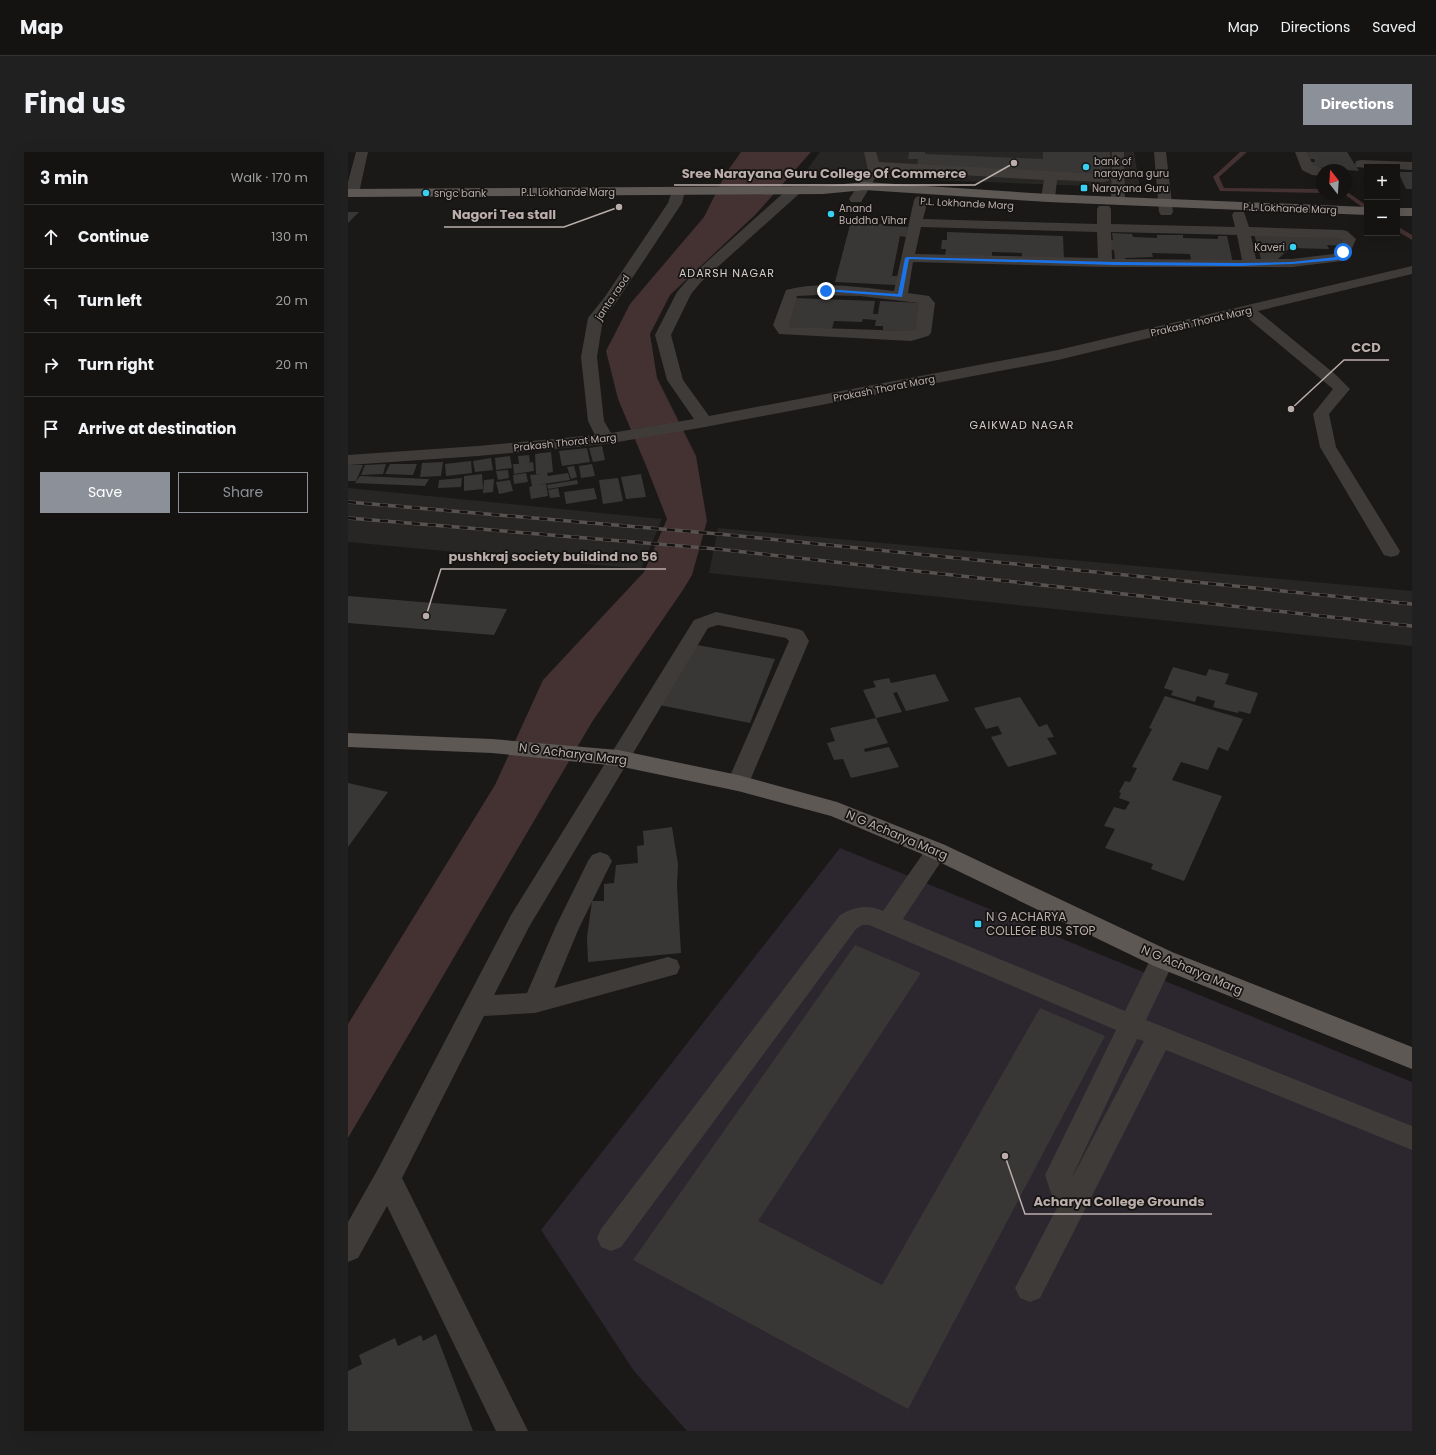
<!DOCTYPE html>
<html lang="en">
<head>
<meta charset="utf-8">
<style>
  :root { --surface:#141312; --page:#212020; --text:#f1f3f6; --muted:#9d9e9f; --line:#333232; --accent:#8c9099 }
  body { margin:0; font-family:Poppins,sans-serif; background:var(--page); color:var(--text) }
  .controls { position:absolute; right:12px; top:12px; display:grid; overflow:hidden; border-radius:0px; box-shadow:0 4px 16px #0002 }
  .controls button { width:36px; height:36px; display:grid; place-items:center; padding:0; border:0; border-bottom:1px solid var(--line); background:var(--surface); color:var(--text); font:20px sans-serif }
  .compass { position:absolute; left:968px; top:12px; width:36px; height:36px; border-radius:50%; background:var(--surface); box-shadow:0 4px 16px #0002; rotate:343deg }
  .stop { position:absolute; width:12px; height:12px; margin:-9px; border:3px solid #1a73e8; border-radius:50%; background:#fff }
  .stop.end { background:#1a73e8; border-color:#fff; box-shadow:0 1px 4px #0008 }
  .list { margin:0; padding:0; list-style:none }
  h2 { display:flex; justify-content:space-between; align-items:center; height:52px; margin:0; padding:0 16px; font-size:17px }
  h2 small { font-size:13px; font-weight:400; color:var(--muted) }
  .list li { display:grid; grid-template-columns:26px 1fr auto; gap:12px; align-items:center; box-sizing:border-box; height:64px; padding:0 16px; border-top:1px solid var(--line) }
  .list b { display:block; font-size:15px; white-space:nowrap }
  .list em { font-size:13px; font-style:normal; color:var(--muted) }
  .actions { display:flex; gap:8px; padding:12px 16px }
  .actions a { flex:1; padding:9px 0; border:1px solid var(--accent); border-radius:0px; text-align:center; font-size:14px; color:var(--accent) }
  .actions .main { background:var(--accent); color:#fff }
  .icon { flex:none; width:22px; height:22px; fill:none; stroke:currentColor; stroke-width:2; stroke-linecap:round; stroke-linejoin:round }
  .map { position:relative; flex:none; width:1064px; height:1279px; overflow:hidden; border-radius:0px }
  header { display:flex; align-items:center; gap:24px; box-sizing:border-box; height:56px; padding:0 20px; background:var(--surface); border-bottom:1px solid var(--line) }
  header strong { font-size:19px }
  nav { display:flex; gap:22px; margin-inline-start:auto; font-size:14px }
  .intro { display:flex; align-items:center; justify-content:space-between; box-sizing:border-box; height:96px; padding:0 24px }
  h1 { margin:0; font-size:28px }
  .button { padding:10px 18px; border-radius:0px; background:var(--accent); color:#fff; font-size:14px; font-weight:700 }
  main { display:flex; gap:24px; padding:0 24px }
  aside { flex:1; background:var(--surface); border-radius:0px; box-shadow:0 4px 16px #0002 }
  .map>svg:first-child { display:block }
</style>
</head>
<body>
<header>
<strong>Map</strong>
<nav><a>Map</a><a>Directions</a><a>Saved</a></nav>
</header>
<div class="intro"><h1>Find us</h1><a class="button">Directions</a></div>
<main>
<aside>
<h2>3 min<small>Walk · 170 m</small></h2>
<ul class="list">
<li><svg class="icon" aria-label="ahead" viewBox="0 0 24 24"><path d="M12 20V5M6 11l6-6 6 6"/></svg><div><b>Continue</b></div><em>130 m</em></li>
<li><svg class="icon" aria-label="left" viewBox="0 0 24 24"><path d="M17 20v-9H6M10 6l-5 5 5 5"/></svg><div><b>Turn left</b></div><em>20 m</em></li>
<li><svg class="icon" aria-label="right" viewBox="0 0 24 24"><path d="M7 20v-9h11M14 6l5 5-5 5"/></svg><div><b>Turn right</b></div><em>20 m</em></li>
<li><svg class="icon" aria-label="arrive" viewBox="0 0 24 24"><path d="M6 21V4h12l-3 4 3 4H6"/></svg><div><b>Arrive at destination</b></div></li>
</ul>
<div class="actions"><a class="main">Save</a><a>Share</a></div>
</aside>
<div class="map">
<svg width="1064" height="1279" viewBox="0 0 1064 1279">
  <rect width="100%" height="100%" fill="#1a1918"/>
  <!-- built -->
  <g fill="#272624">
    <polygon points="472,0 786,0 792,36 455,23"/>
    <polygon points="0,336 314,367 293,417 0,390"/>
    <polygon points="370,376 1064,439 1064,494 361,421"/>
  </g>
  <!-- green -->
  <polygon fill="#2c262f" points="492,696 1064,930 1064,1279 339,1279 286,1219 193,1078"/>
  <!-- water -->
  <polygon fill="#443131" points="393,0 463,0 407,63 322,143 302,182 309,226 348,304 359,369 344,423 335,438 244,570 0,986 0,872 147,633 195,528 296,420 319,367 299,316 270,247 258,199 282,152 356,65 378,21"/>
  <g fill="none" stroke-linecap="round" stroke-linejoin="round">
    <!-- stream -->
    <g fill="#443131" fill-rule="evenodd">
      <polygon points="892,0 899,0 871,25 876,36 974,37 974,41 872,39 865,25"/>
      <polygon points="998,39 1018,53 1018,55 1014,55 996,42 998,42"/>
      <polygon points="1049,74 1064,83 1064,88 1049,79"/>
    </g>
  </g>
  <!-- building -->
  <g fill="#393735">
    <polygon points="561,0 577,0 577,2 695,7 695,0 762,0 762,22 569,15 570,7 560,7"/>
    <polygon points="959,0 999,0 1011,19 965,15 963,10 967,10 966,7 962,7"/>
    <polygon points="1050,20 1064,20 1064,37 1058,37"/>
    <polygon points="0,60 11,60 0,71"/>
    <polygon points="516,71 538,72 537,74 560,75 558,85 552,84 544,124 550,124 548,133 487,130 502,73 516,73"/>
    <polygon points="599,80 715,84 716,108 674,107 674,101 644,100 644,106 597,105 598,97 593,97 594,88 599,88"/>
    <polygon points="764,81 784,82 785,85 809,86 809,83 835,83 835,86 870,87 870,84 879,84 885,111 843,108 842,102 804,101 805,105 777,106 777,108 767,108 766,98 759,98 758,88 765,88"/>
    <polygon points="906,82 992,84 995,94 979,93 981,97 942,96 930,107 913,107"/>
    <polygon points="447,146 527,149 525,162 530,162 532,149 574,151 570,180 535,178 535,174 527,174 528,168 515,167 514,170 486,169 484,177 439,175"/>
    <polygon points="254,294 257,308 245,310 241,296"/>
    <polygon points="239,296 242,310 214,314 211,299"/>
    <polygon points="203,300 205,320 199,321 200,324 220,321 222,328 189,333 198,332 200,344 183,347 181,335 184,334 182,323 193,322 188,322 187,302"/>
    <polygon points="181,303 182,310 177,311 185,310 186,319 166,322 165,312 171,312 170,304"/>
    <polygon points="162,304 164,316 148,318 147,306"/>
    <polygon points="143,306 145,318 127,320 125,309"/>
    <polygon points="123,309 124,321 98,324 97,312"/>
    <polygon points="95,310 93,324 72,325 74,311"/>
    <polygon points="38,312 35,322 13,323 17,313"/>
    <polygon points="42,312 69,312 65,323 37,322"/>
    <polygon points="244,312 247,324 233,326 231,314"/>
    <polygon points="0,313 15,313 8,329 0,329"/>
    <polygon points="226,314 229,325 223,327 219,315"/>
    <polygon points="160,318 161,326 150,328 148,319"/>
    <polygon points="178,321 180,330 166,332 165,323"/>
    <polygon points="134,322 135,337 116,339 116,324"/>
    <polygon points="293,322 298,345 278,347 273,325"/>
    <polygon points="12,324 81,327 77,334 7,331"/>
    <polygon points="114,326 113,335 90,336 91,328"/>
    <polygon points="270,326 275,349 255,352 251,328"/>
    <polygon points="146,327 145,340 135,341 136,328"/>
    <polygon points="162,328 165,339 151,342 148,330"/>
    <polygon points="229,328 230,332 200,337 199,333"/>
    <polygon points="210,336 212,345 202,346 200,338"/>
    <polygon points="246,336 249,347 218,352 216,340"/>
    <polygon points="0,444 159,457 146,483 0,471"/>
    <polygon points="349,493 427,507 402,571 311,553"/>
    <polygon points="825,515 858,524 861,517 881,522 877,532 910,541 902,562 891,559 890,561 865,555 867,549 849,544 847,550 823,543 825,539 816,536"/>
    <polygon points="587,522 601,549 558,559 549,540 545,541 554,560 528,566 515,538 528,535 525,529 541,526 543,531"/>
    <polygon points="817,544 895,567 880,599 870,595 860,618 833,610 824,628 874,644 836,729 803,717 805,712 757,696 767,677 756,674 766,655 777,658 782,650 771,646 773,641 771,640 777,629 782,630 789,616 784,615 804,577 801,576"/>
    <polygon points="672,545 691,575 699,572 706,585 699,586 709,602 660,615 643,585 654,582 650,574 638,577 626,556"/>
    <polygon points="528,566 540,591 516,597 517,600 541,595 551,615 503,626 495,607 486,608 479,591 487,589 482,576"/>
    <polygon points="0,631 40,640 0,695"/>
    <polygon points="324,675 330,712 329,734 333,801 240,810 239,785 244,749 256,749 256,732 266,731 268,713 290,711 289,694 296,693 295,679"/>
    <polygon points="507,793 573,821 410,1069 534,1133 692,856 757,884 560,1257 285,1108"/>
    <polygon points="88,1182 125,1279 0,1279 0,1219 14,1212 11,1203 47,1186 50,1194 73,1183 75,1189"/>
  </g>
  <g fill="none" stroke-linecap="round" stroke-linejoin="round">
    <!-- minor -->
    <g fill="#3f3b39" fill-rule="evenodd">
      <polygon points="8,0 20,0 11,41 9,44 0,44 0,30"/>
      <polygon points="516,0 528,0 531,10 755,22 760,23 762,26 760,29 755,30 709,28 707,46 705,49 695,49 693,46 696,28 532,18 513,50 503,50 501,47 520,18"/>
      <polygon points="764,0 776,0 777,49 775,52 765,52 763,49"/>
      <polygon points="806,0 818,0 825,60 823,63 813,63 811,60"/>
      <polygon points="947,0 959,0 965,13 979,18 974,18 974,24 964,23 954,18"/>
      <polygon points="1013,8 1064,10 1064,18 1049,17 1049,15 1019,16 1008,15 1007,12 1008,9"/>
      <polygon points="447,34 452,35 454,38 452,41 353,130 343,142 323,183 335,228 361,264 710,198 1064,114 1064,122 910,159 988,223 1002,237 981,262 988,295 1052,399 1050,403 1043,405 1036,403 972,295 965,262 985,237 896,163 710,208 357,275 258,292 130,304 0,313 0,303 130,294 247,283 240,269 233,205 240,166 256,146 320,51 325,36 335,36 337,39 334,51 269,149 255,167 249,205 256,269 263,281 346,267 319,228 307,183 329,140 343,124 442,35"/>
      <path d="M573 44 578 45 580 48 575 67 749 72V57L751 54H761L763 57V72L887 75 884 63 886 60H896L901 75 994 78 999 79 1008 87 1002 101 994 109 944 115H757L565 110 560 141 581 144 587 151 583 181 580 184 563 189 431 182 425 173 438 138C473 129 510 135 546 139L566 48 568 45ZM573 75 749 80 750 106 567 102ZM763 80 889 83 894 108 764 107ZM903 84 991 86 994 88 989 99 985 102 944 107H908ZM470 143 512 144 571 151 568 178 563 179 441 175V173L449 144Z"/>
      <polygon points="368,460 450,477 455,479 461,489 401,631 398,637 390,639 382,637 379,631 441,489 438,486 370,473 360,476 181,775 146,843 179,841 207,776 240,709 244,703 252,700 260,703 264,709 231,776 206,836 320,805 329,808 332,815 329,822 187,861 136,864 54,1026 180,1279 148,1279 39,1054 10,1106 0,1110 0,1070 30,1017 163,763 346,468"/>
      <path d="M589 690 597 693 600 699 555 767 777 859 806 800 815 797 824 800 827 807 798 868 1064 974V998L818 898 692 1146 682 1150 672 1146 667 1136 713 1048 704 1044 697 1023 768 878 521 773H514L508 777 273 1095 263 1099 253 1095 249 1086 253 1077 492 763C507 755 519 752 535 759L581 693ZM789 887 796 889 725 1024V1023Z"/>
    </g>
    <!-- major -->
    <g fill="#5e5855" fill-rule="evenodd">
      <polygon points="517,30 700,42 1019,55 1019,63 700,50 517,38 475,42 0,45 0,37 475,34"/>
      <rect x="1049" y="56" width="15" height="8"/>
      <polygon points="0,581 144,587 270,598 390,623 489,650 597,693 824,800 1064,895 1064,917 806,814 581,705 483,664 390,639 270,614 144,601 0,595"/>
    </g>
    <!-- rail casing -->
    <g stroke="#585250" stroke-width="3.5">
      <g id="rail">
        <polyline points="0,350 371,382 1064,452"/>
        <polyline points="0,366 369,397 1064,474"/>
      </g>
    </g>
    <!-- rail -->
    <use href="#rail" stroke="#151413" stroke-width="2.5" stroke-dasharray="8" stroke-linecap="butt"/>
  </g>
  <!-- route -->
  <polygon fill="#1a73e8" points="995,99 997,101 989,108 944,112 892,114 767,113 561,107 554,145 476,139 478,137 550,142 557,106 559,105 767,110 892,111 944,110 988,105"/>
  <!-- markers -->
  <g fill="#37d2f3" stroke="#151413" stroke-width="1.5">
    <circle cx="738" cy="15" r="4"/>
    <rect x="732" y="32" width="8" height="8" rx="2"/>
    <circle cx="78" cy="41" r="4"/>
    <circle cx="483" cy="62" r="4"/>
    <circle cx="945" cy="95" r="4"/>
    <rect x="626" y="768" width="8" height="8" rx="2"/>
  </g>
  <g text-anchor="middle" stroke-width="3.5" stroke-linejoin="round" paint-order="stroke">
    <!-- far-poi labels -->
    <g font-size="10" fill="#baadaa" stroke="#151413" text-anchor="start">
      <text x="746" y="13">bank of<tspan x="746" dy="12">narayana guru</tspan></text>
      <text x="744" y="40">Narayana Guru</text>
      <text x="86" y="45">sngc bank</text>
      <text x="491" y="60">Anand<tspan x="491" dy="12">Buddha Vihar</tspan></text>
      <text x="937" y="99" text-anchor="end">Kaveri</text>
    </g>
    <!-- far-street labels -->
    <g font-size="10" fill="#baadaa" stroke="#151413">
      <text x="220" y="44">P.L. Lokhande Marg</text>
      <text transform="translate(619 51) rotate(3)" y="4">P.L. Lokhande Marg</text>
      <text transform="translate(942 56) rotate(2)" y="4">P.L. Lokhande Marg</text>
      <text transform="translate(264 145) rotate(-56)" y="4">janta raod</text>
      <text transform="translate(853 169) rotate(-13)" y="4">Prakash Thorat Marg</text>
      <text transform="translate(536 236) rotate(-11)" y="4">Prakash Thorat Marg</text>
      <text transform="translate(217 290) rotate(-6)" y="4">Prakash Thorat Marg</text>
    </g>
    <!-- far-neighbourhood labels -->
    <g font-size="11" letter-spacing="1" fill="#d6cecb" stroke="#151413">
      <text x="379" y="125">ADARSH NAGAR</text>
      <text x="674" y="277">GAIKWAD NAGAR</text>
    </g>
    <!-- street labels -->
    <g font-size="12" fill="#baadaa" stroke="#151413">
      <text transform="translate(225 602) rotate(7)" y="4">N G Acharya Marg</text>
      <text transform="translate(549 683) rotate(23)" y="4">N G Acharya Marg</text>
      <text transform="translate(844 818) rotate(23)" y="4">N G Acharya Marg</text>
    </g>
    <!-- poi labels -->
    <g font-size="12" fill="#baadaa" stroke="#151413" text-anchor="start">
      <text x="638" y="769">N G ACHARYA<tspan x="638" dy="14">COLLEGE BUS STOP</tspan></text>
    </g>
  </g>
  <!-- callouts -->
  <path fill="none" stroke="#baadaa" stroke-width="1.5" d="M666 11L627 33H326M271 55L216 75H96M943 257L996 208H1041M78 464L93 417H318M657 1004L677 1062H864"/>
  <g fill="#baadaa" stroke="#151413" stroke-width="1.5">
    <circle cx="666" cy="11" r="4"/>
    <circle cx="271" cy="55" r="4"/>
    <circle cx="943" cy="257" r="4"/>
    <circle cx="78" cy="464" r="4"/>
    <circle cx="657" cy="1004" r="4"/>
  </g>
  <g font-size="13" text-anchor="middle" font-weight="bold" fill="#baadaa" stroke="#151413" stroke-width="3.5" stroke-linejoin="round" paint-order="stroke">
    <text x="476" y="26">Sree Narayana Guru College Of Commerce</text>
    <text x="156" y="67">Nagori Tea stall</text>
    <text x="1018" y="200">CCD</text>
    <text x="205" y="409">pushkraj society buildind no 56</text>
    <text x="771" y="1054">Acharya College Grounds</text>
  </g>
</svg>
<div class="controls">
<button>+</button>
<button>−</button>
</div>
<svg class="compass" viewBox="-18 -18 36 36"><path d="M0-13l5 13h-10z" fill="#e53935"/><path d="M0 13l5-13h-10z" fill="#9d9e9f"/></svg>
<div class="stop" style="left:995px;top:100px"></div>
<div class="stop end" style="left:478px;top:139px"></div>
</div>
</main>
</body>
</html>
